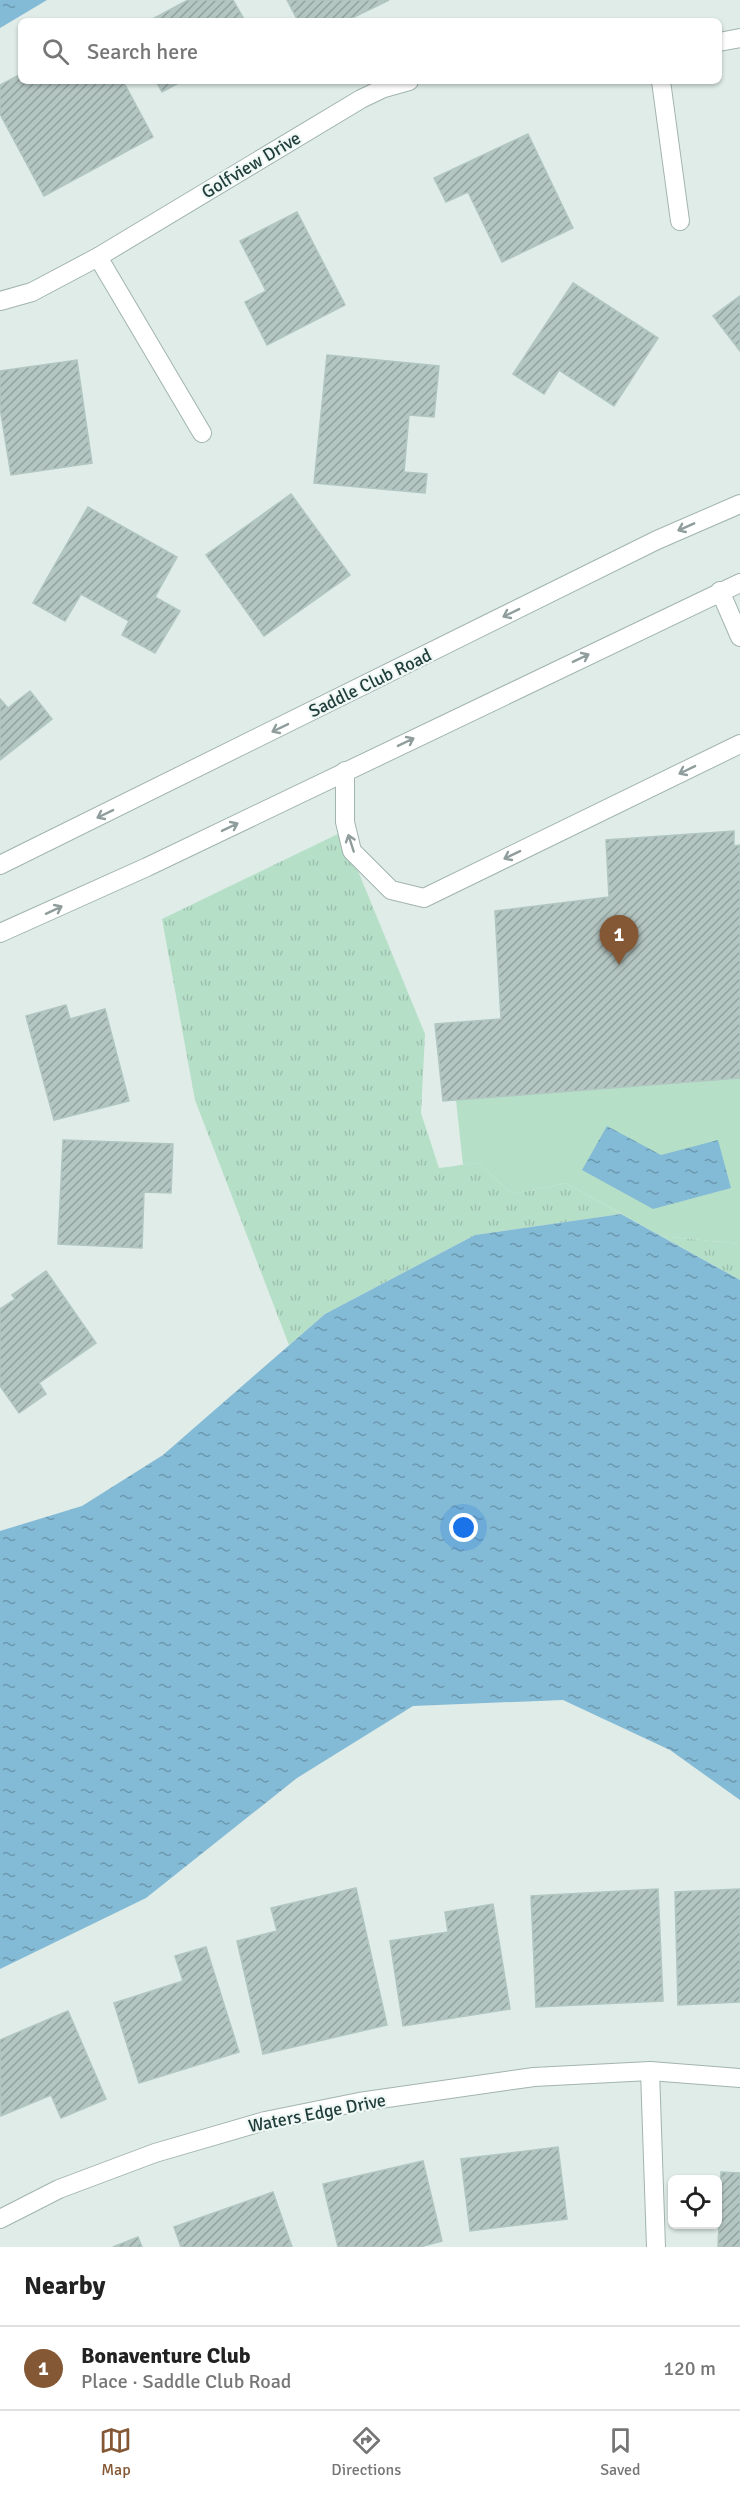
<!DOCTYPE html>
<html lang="en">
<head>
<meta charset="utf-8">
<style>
  :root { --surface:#fff; --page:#f2f2f2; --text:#222; --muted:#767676; --line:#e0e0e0; --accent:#845735 }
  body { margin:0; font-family:Signika,sans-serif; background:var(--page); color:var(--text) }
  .controls { position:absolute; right:18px; bottom:18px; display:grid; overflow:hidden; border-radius:9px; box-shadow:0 2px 4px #0004 }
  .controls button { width:54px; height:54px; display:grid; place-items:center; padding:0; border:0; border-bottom:2px solid var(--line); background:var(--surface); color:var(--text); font:30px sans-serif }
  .you { position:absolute; left:464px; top:1528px; width:21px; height:21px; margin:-15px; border:4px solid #fff; border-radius:50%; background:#1a73e8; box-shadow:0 0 0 9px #1a73e833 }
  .badge { display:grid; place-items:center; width:39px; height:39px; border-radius:50%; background:var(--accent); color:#fff; font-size:20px; font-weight:700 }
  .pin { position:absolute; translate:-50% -50px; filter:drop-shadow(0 2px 3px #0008) }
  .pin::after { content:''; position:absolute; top:32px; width:21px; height:18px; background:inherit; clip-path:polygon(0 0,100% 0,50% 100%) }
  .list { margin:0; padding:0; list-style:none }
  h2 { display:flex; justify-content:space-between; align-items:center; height:78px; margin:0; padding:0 24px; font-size:26px }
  h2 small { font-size:20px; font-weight:400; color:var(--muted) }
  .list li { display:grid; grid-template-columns:39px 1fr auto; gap:18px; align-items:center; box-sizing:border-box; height:84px; padding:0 24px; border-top:2px solid var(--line) }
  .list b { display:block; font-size:22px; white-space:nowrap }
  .list p { margin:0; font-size:20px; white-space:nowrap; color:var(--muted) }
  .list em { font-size:20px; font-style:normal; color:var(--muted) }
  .icon { flex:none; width:33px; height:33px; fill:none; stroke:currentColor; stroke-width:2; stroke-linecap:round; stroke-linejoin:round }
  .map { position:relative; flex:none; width:740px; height:2247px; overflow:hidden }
  .search { position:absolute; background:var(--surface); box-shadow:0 2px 4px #0004; left:18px; right:18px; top:18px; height:66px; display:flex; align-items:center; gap:15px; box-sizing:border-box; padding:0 21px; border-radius:9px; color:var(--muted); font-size:22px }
  .sheet { height:162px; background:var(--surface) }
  nav { display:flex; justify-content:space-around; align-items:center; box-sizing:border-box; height:84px; border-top:2px solid var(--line); background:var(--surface); font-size:16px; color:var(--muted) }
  nav a { display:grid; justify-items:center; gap:3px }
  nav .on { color:var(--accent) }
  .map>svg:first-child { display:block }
</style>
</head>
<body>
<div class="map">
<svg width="740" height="2247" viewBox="0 0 740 2247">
  <defs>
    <pattern id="park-tufts" width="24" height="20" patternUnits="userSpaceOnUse" patternTransform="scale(1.5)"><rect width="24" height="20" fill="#b6dfc8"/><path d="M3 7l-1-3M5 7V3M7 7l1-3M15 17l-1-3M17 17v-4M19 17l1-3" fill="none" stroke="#9cc0ad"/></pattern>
    <pattern id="water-ripples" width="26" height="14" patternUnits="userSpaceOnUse" patternTransform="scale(1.5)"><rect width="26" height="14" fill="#83bad5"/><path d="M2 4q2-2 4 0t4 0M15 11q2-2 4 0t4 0" fill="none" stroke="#6b98ae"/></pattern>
    <pattern id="building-hatch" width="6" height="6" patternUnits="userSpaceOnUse" patternTransform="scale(1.5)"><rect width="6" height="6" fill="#b4c6c2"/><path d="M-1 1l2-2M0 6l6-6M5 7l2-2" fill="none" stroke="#92a29f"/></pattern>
  </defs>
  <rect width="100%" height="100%" fill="#dfece8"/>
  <!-- grass -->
  <polygon fill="#b6dfc8" points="740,1078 740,1244 661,1236 566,1183 512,1194 478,1163 463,1165 456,1100"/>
  <!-- park -->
  <g fill="url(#park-tufts)">
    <polygon points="342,832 425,1034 421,1113 439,1168 478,1163 512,1194 566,1183 621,1214 475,1235 325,1314 289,1345 195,1100 162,919"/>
    <polygon points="661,1236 740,1244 740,1280"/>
  </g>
  <!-- water -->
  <g fill="url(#water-ripples)">
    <polygon points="0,0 47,0 0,28"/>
    <polygon points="607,1126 661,1155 718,1140 731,1188 653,1209 582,1170"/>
    <polygon points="621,1214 740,1280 740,1800 670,1750 563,1700 413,1706 297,1778 146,1898 0,1969 0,1531 82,1506 163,1455 325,1314 475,1235"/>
  </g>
  <!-- building -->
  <g fill="url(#building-hatch)" stroke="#b1c6c1" stroke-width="1.5">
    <polygon points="188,0 233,0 245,21 149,21"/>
    <polygon points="287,0 389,0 346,21 298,21"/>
    <polygon points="21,74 21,81 123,81 153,137 44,196 0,114 0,85"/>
    <polygon points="156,81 182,81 162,92"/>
    <polygon points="528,134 573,228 502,262 468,192 446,202 434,178"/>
    <polygon points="297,212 345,305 267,345 245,302 266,291 240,241"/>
    <polygon points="573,283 658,338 614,406 559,370 544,394 513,374"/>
    <polygon points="740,296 740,351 713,316"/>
    <polygon points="327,355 439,366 434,417 409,415 404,472 427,474 425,493 314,483"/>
    <polygon points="77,360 92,463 11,475 0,408 0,371"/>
    <polygon points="291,494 350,575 264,636 206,555"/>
    <polygon points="88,507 177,557 155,597 180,611 155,653 122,635 129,621 81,594 65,621 33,603"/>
    <polygon points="30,691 52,719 0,760 0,699 8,708"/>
    <polygon points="734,831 734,846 740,845 740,1078 443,1101 435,1024 501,1019 495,911 609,897 606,840"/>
    <polygon points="66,1005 70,1019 105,1009 129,1101 54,1120 26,1016"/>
    <polygon points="63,1140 173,1144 171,1193 144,1192 142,1248 58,1244"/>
    <polygon points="46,1271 96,1343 39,1383 46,1394 19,1413 0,1386 0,1309 15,1299 12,1295"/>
    <polygon points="356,1888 387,2025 263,2054 237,1941 277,1931 271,1908"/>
    <polygon points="658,1889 663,2001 536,2007 531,1896"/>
    <polygon points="740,1889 740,2002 678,2005 675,1892"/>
    <polygon points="493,1904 510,2009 403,2026 390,1941 448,1932 445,1912"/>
    <polygon points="206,1947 239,2052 139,2083 114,2003 183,1981 175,1956"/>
    <polygon points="68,2011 106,2099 61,2118 51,2095 1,2116 0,2040"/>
    <polygon points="558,2147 567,2219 470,2231 461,2159"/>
    <polygon points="423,2161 442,2241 420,2247 338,2247 323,2184"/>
    <polygon points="721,2172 740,2173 740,2247 718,2247"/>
    <polygon points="273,2192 292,2247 181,2247 174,2227"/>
    <polygon points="138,2237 142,2247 113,2247"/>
  </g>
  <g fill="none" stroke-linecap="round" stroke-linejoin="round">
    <!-- minor casing -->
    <g stroke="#a2b4b0" stroke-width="20">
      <g id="minor">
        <polyline points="719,42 740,38"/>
        <polyline points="661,81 680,221"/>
        <polyline points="98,257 202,433"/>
        <polyline points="0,301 32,292 98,257 361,99 384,88 409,81"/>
        <polyline points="720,591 740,637"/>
        <polyline points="345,771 345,822 352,851 391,890 424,898 740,744"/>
        <polyline points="0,865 657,540 740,504"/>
        <polyline points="0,933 147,867 740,583"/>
        <polyline points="650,2071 656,2247"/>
        <polyline points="0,2219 59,2189 155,2153 265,2121 359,2102 534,2077 650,2071 740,2078"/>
      </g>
    </g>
    <!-- minor -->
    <use href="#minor" stroke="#fff" stroke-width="18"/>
  </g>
  <!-- one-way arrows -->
  <defs><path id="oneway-shaft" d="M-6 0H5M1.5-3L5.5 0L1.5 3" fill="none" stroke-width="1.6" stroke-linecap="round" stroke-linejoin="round" transform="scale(1.5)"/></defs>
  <g stroke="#8f9e9c">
    <use href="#oneway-shaft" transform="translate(686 527) rotate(156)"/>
    <use href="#oneway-shaft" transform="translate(511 613) rotate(154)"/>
    <use href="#oneway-shaft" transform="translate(581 658) rotate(-26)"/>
    <use href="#oneway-shaft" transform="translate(280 728) rotate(154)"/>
    <use href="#oneway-shaft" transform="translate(406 742) rotate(-26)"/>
    <use href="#oneway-shaft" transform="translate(687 770) rotate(154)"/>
    <use href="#oneway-shaft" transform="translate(105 814) rotate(154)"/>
    <use href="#oneway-shaft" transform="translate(230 827) rotate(-26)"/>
    <use href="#oneway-shaft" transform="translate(351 843) rotate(-108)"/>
    <use href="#oneway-shaft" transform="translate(512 855) rotate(154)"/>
    <use href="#oneway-shaft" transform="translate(54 910) rotate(-25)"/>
  </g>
  <g text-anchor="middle" stroke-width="4.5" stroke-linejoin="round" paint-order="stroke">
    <!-- street labels -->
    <g font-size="18" fill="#1f3d3a" stroke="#f0f8f5">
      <text transform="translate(251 165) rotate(-31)" y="6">Golfview Drive</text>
      <text transform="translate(370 683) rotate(-26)" y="6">Saddle Club Road</text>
      <text transform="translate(317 2113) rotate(-11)" y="6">Waters Edge Drive</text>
    </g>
  </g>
</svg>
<div class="controls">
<button><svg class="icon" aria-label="locate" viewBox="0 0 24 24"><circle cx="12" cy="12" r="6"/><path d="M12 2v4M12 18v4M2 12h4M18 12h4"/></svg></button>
</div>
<div class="you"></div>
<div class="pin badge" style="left:619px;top:965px">1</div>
<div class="search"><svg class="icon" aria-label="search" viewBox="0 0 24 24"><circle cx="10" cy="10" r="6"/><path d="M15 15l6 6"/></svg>Search here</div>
</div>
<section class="sheet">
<h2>Nearby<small></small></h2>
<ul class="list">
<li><span class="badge">1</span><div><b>Bonaventure Club</b><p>Place · Saddle Club Road</p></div><em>120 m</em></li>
</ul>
</section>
<nav>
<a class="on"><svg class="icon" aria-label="map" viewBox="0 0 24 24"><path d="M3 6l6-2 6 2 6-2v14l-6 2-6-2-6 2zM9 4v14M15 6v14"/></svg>Map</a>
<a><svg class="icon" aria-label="directions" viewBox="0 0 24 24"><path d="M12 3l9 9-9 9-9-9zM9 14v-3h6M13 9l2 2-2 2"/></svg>Directions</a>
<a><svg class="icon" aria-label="saved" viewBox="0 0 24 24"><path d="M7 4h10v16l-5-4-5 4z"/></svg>Saved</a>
</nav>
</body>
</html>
